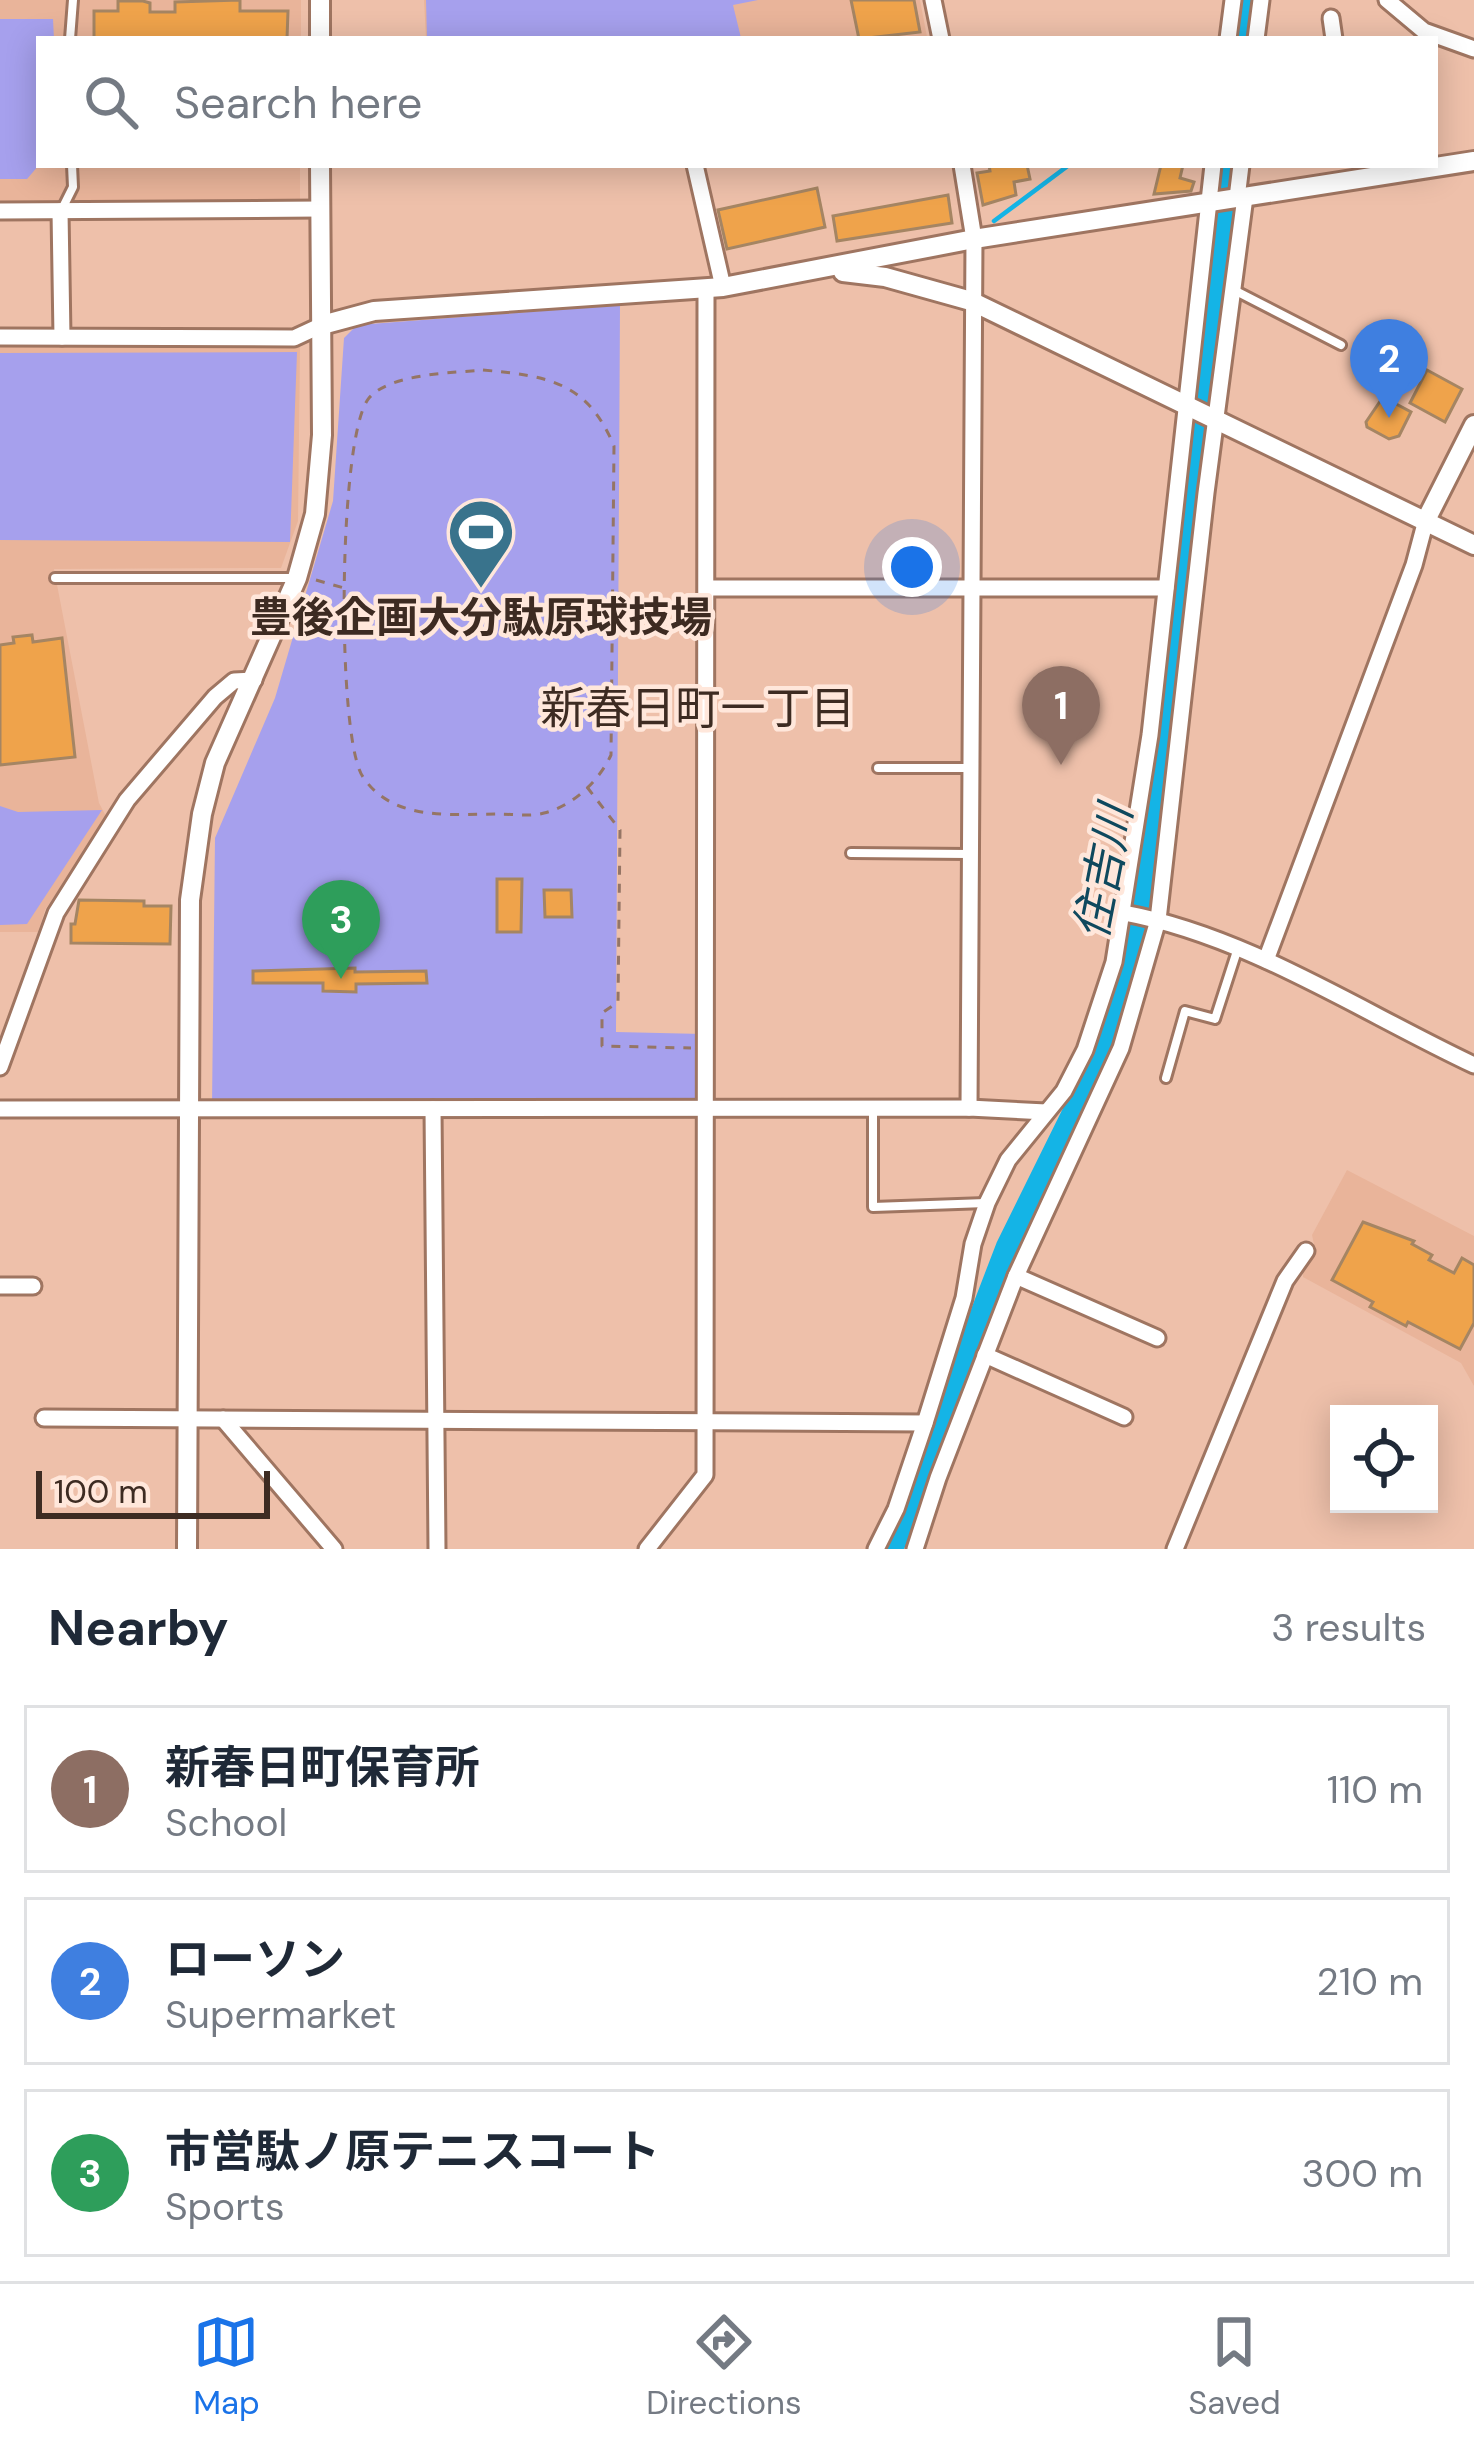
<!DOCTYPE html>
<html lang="en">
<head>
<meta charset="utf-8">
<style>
  :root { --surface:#fff; --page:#f6f6f7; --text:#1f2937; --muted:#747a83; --line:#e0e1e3; --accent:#1a73e8 }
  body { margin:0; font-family:"DM Sans","Noto Sans JP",sans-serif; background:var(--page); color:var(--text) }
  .controls { position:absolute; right:36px; bottom:36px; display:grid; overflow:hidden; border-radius:0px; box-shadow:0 6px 30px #0003 }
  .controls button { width:108px; height:108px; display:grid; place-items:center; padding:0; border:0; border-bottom:3px solid var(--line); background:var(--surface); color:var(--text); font:60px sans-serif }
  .scale { position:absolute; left:36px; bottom:30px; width:234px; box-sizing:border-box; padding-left:12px; border:6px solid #3d2b22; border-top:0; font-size:33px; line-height:42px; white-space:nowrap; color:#3d2b22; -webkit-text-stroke:9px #ffe7db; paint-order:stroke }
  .you { position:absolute; left:912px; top:567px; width:42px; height:42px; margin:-30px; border:9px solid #fff; border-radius:50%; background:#1a73e8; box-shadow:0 0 0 18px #1a73e833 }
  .badge { display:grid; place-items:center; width:78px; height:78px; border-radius:50%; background:var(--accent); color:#fff; font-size:39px; font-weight:700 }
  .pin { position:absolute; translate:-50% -99px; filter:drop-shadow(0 3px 6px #0008) }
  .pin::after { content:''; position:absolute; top:63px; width:42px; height:36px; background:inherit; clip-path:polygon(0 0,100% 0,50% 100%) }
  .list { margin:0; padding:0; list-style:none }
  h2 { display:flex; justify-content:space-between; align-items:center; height:156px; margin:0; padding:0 48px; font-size:51px }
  h2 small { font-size:39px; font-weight:400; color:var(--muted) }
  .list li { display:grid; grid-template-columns:78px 1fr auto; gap:36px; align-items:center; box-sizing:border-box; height:168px; margin:0 24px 24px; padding:0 24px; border:3px solid var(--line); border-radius:0px }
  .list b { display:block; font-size:45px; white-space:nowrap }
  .list p { margin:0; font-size:39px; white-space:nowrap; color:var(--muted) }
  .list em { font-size:39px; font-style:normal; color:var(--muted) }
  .icon { flex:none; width:66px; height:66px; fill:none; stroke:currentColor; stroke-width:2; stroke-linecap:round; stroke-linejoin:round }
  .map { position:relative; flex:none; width:1474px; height:1549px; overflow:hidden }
  .search { position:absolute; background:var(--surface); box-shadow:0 6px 30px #0003; left:36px; right:36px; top:36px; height:132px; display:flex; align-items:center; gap:30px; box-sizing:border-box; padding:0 42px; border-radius:0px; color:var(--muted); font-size:45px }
  .sheet { height:732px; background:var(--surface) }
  nav { display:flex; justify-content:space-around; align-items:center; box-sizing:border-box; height:168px; border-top:3px solid var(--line); background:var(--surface); font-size:33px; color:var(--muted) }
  nav a { display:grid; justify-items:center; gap:6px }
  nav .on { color:var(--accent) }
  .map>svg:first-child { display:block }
</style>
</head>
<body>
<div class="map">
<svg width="1474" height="1549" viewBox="0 0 1474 1549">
  <rect width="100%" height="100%" fill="#eec0aa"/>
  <!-- built -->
  <g fill="#e9b49a">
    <polygon points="0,0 301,0 301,39 39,39 39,165 300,165 300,201 0,204"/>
    <polygon points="424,0 920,0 927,37 426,39"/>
    <polygon points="0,347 300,347 298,521 281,568 54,569 99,803 107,818 45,910 38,932 0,932"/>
    <polygon points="1347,1170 1474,1236 1474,1386 1461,1363 1303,1277 1303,1269 1315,1249 1312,1235"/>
  </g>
  <!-- green -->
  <g fill="#a6a0ed">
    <polygon points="426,0 758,0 733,5 741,38 736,39 427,39"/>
    <polygon points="0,19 53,19 54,39 39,39 39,165 27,179 0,179"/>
    <polygon points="620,305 616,1032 703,1034 702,1107 212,1105 215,838 275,698 333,501 344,338 357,325"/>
    <polygon points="297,352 290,542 0,540 0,353"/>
    <polygon points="0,806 18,812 102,810 27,924 0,925"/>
  </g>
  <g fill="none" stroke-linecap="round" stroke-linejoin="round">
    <!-- stream -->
    <g stroke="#14b4e6" stroke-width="4.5">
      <polyline points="1238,38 1244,34"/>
      <polyline points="994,221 1069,165"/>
    </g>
    <!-- river -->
    <g stroke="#14b4e6" stroke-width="27">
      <polyline points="1243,39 1246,0"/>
      <polyline points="889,1549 912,1501 1009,1248 1090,1084 1123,995 1158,812 1229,165"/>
    </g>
  </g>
  <!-- building -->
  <g fill="#efa34b" stroke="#a58563" stroke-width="3">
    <polygon points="240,0 240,11 288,11 287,39 94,39 94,11 118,11 118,1 143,1 150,3 150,12 175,12 175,2"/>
    <polygon points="851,0 914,0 920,32 859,39"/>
    <polygon points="989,165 1027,165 1030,179 1014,182 1016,195 983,205 977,173 990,171"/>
    <polygon points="1161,165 1183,165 1180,178 1194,182 1191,191 1154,194"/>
    <polygon points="817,188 825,227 727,249 718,210"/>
    <polygon points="948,195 952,223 837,241 833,216"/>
    <polygon points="1427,370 1462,389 1445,422 1410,403"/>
    <polygon points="1383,397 1411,412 1399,436 1389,439 1367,427 1366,422"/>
    <polygon points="32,635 33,642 62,638 75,757 0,765 0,645 14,643 13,637"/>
    <polygon points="497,879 522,879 521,932 497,932"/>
    <polygon points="544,890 571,890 572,917 545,917"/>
    <polygon points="79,900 144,901 144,906 171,906 170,944 71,943 71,924 75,924"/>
    <polygon points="355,968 355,972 426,971 427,983 356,984 356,992 323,991 323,983 253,983 253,971"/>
    <polygon points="1363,1222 1414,1241 1412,1244 1432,1255 1429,1260 1454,1273 1462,1258 1474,1265 1474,1323 1460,1349 1408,1322 1406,1326 1370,1307 1373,1302 1332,1280"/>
  </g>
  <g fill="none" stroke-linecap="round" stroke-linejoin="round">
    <!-- service casing -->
    <g stroke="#9f7561" stroke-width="14">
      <g id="service">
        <polyline points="70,39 73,0"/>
        <polyline points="62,209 73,187 72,165"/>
        <polyline points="1232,289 1341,345"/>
        <polyline points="55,578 293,578"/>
        <polyline points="878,768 970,768"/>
        <polyline points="851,853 969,854"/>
        <polyline points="1166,1078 1185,1011 1215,1019 1237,951"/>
        <polyline points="873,1109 873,1207 986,1203"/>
      </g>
    </g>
    <!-- minor casing -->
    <g stroke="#9f7561" stroke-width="21">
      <g id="minor">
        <polyline points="933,0 941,39"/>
        <polyline points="1387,0 1424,31 1474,49"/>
        <polyline points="1331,18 1334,39"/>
        <polyline points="1228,39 1233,0"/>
        <polyline points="1256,39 1261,0"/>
        <polyline points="695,165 723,287"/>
        <polyline points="962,165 974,239 969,1108"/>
        <polyline points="1237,198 1241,165"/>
        <polyline points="0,211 321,209"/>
        <polyline points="60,211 62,337"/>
        <polyline points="0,337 294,338 322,325"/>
        <polyline points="707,588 1166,588"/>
        <path d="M1124 913C1248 936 1361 1012 1474 1065"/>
        <polyline points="1266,960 1414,565 1426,520"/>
        <polyline points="0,1067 56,913 127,800 215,697 234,681 254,680"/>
        <polyline points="0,1109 969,1108 1046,1112"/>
        <polyline points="433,1109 437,1549"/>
        <polyline points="1016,1276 1157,1338"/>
        <polyline points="0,1286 33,1286"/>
        <polyline points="985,1355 1124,1417"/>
        <polyline points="44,1418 925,1423"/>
        <polyline points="223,1419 334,1549"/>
        <polyline points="647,1549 705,1475 706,289"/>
        <polyline points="876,1549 896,1509 925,1423 964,1298 973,1244 987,1203 1008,1160 1064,1091 1085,1050 1114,962 1150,735 1213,165"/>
        <polyline points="915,1549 938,1478 1016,1276 1121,1048 1158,920 1206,493 1245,197"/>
        <polyline points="1175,1549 1285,1281 1306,1251"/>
      </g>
    </g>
    <!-- tertiary casing -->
    <g stroke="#9f7561" stroke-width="24">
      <g id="tertiary">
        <polyline points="320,0 320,39"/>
        <polyline points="843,272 885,277 971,301 1474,545"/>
        <polyline points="322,325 374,311 723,287 974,239 1474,161"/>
        <polyline points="1426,520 1474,425"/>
        <polyline points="187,1549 190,900 202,814 215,763 297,578 315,514 322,435 320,165"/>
      </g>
    </g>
    <!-- path -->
    <g stroke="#957565" stroke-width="3" stroke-dasharray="9 9" stroke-linecap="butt">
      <path d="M483 370C547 376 587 381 614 446L611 755C599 781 573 806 544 813 531 817 512 814 498 814 452 814 393 822 363 777 336 738 338 434 369 398 391 373 453 373 483 370Z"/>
      <polyline points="316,580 344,588"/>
      <polyline points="587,787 620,830 618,1002 602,1013 602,1046 691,1048"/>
    </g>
    <!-- service -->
    <use href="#service" stroke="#fff" stroke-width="8"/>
    <!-- minor -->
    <use href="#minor" stroke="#fff" stroke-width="15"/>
    <!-- tertiary -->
    <use href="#tertiary" stroke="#fff" stroke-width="18"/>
  </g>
  <!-- icons -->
  <defs>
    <g id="stadium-pin" transform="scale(3.45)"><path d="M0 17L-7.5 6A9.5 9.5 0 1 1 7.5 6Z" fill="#39738c" stroke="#ffe7db"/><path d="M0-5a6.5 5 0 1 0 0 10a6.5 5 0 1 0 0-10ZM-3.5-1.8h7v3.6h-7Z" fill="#fff"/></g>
  </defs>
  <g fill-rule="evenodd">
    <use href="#stadium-pin" x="481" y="532"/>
  </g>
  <g text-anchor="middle" stroke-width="9" stroke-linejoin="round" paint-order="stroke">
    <!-- poi labels -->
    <g font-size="42" font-weight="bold" fill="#3d2b22" stroke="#ffe7db">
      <text x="481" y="632">豊後企画大分駄原球技場</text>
    </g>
    <!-- neighbourhood labels -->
    <g font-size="45" fill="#3d2b22" stroke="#ffe7db">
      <text x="698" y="724">新春日町一丁目</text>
    </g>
    <!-- water labels -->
    <g font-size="45" font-style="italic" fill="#0f495e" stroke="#ffe7db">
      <text transform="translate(1103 872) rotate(-79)" y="16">住吉川</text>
    </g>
  </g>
</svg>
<div class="controls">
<button><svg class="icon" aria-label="locate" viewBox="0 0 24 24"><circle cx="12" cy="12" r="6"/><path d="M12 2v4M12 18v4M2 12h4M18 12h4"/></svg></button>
</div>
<div class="scale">100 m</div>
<div class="you"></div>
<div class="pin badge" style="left:1061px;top:765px;background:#8d6e63">1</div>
<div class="pin badge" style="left:1389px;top:418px;background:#3f7fe0">2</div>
<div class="pin badge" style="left:341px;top:979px;background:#2e9e5b">3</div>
<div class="search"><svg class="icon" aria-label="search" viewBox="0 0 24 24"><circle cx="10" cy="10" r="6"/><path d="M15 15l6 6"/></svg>Search here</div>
</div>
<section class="sheet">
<h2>Nearby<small>3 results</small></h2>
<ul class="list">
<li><span class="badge" style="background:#8d6e63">1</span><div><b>新春日町保育所</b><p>School</p></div><em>110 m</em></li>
<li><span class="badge" style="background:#3f7fe0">2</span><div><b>ローソン</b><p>Supermarket</p></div><em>210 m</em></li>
<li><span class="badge" style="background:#2e9e5b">3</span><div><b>市営駄ノ原テニスコート</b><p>Sports</p></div><em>300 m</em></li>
</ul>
</section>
<nav>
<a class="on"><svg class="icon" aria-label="map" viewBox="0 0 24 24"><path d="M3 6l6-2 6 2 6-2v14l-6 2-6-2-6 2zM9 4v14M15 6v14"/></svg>Map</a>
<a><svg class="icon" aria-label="directions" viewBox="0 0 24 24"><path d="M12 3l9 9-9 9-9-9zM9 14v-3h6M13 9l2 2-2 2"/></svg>Directions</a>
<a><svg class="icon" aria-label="saved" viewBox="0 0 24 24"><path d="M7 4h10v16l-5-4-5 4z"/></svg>Saved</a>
</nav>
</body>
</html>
